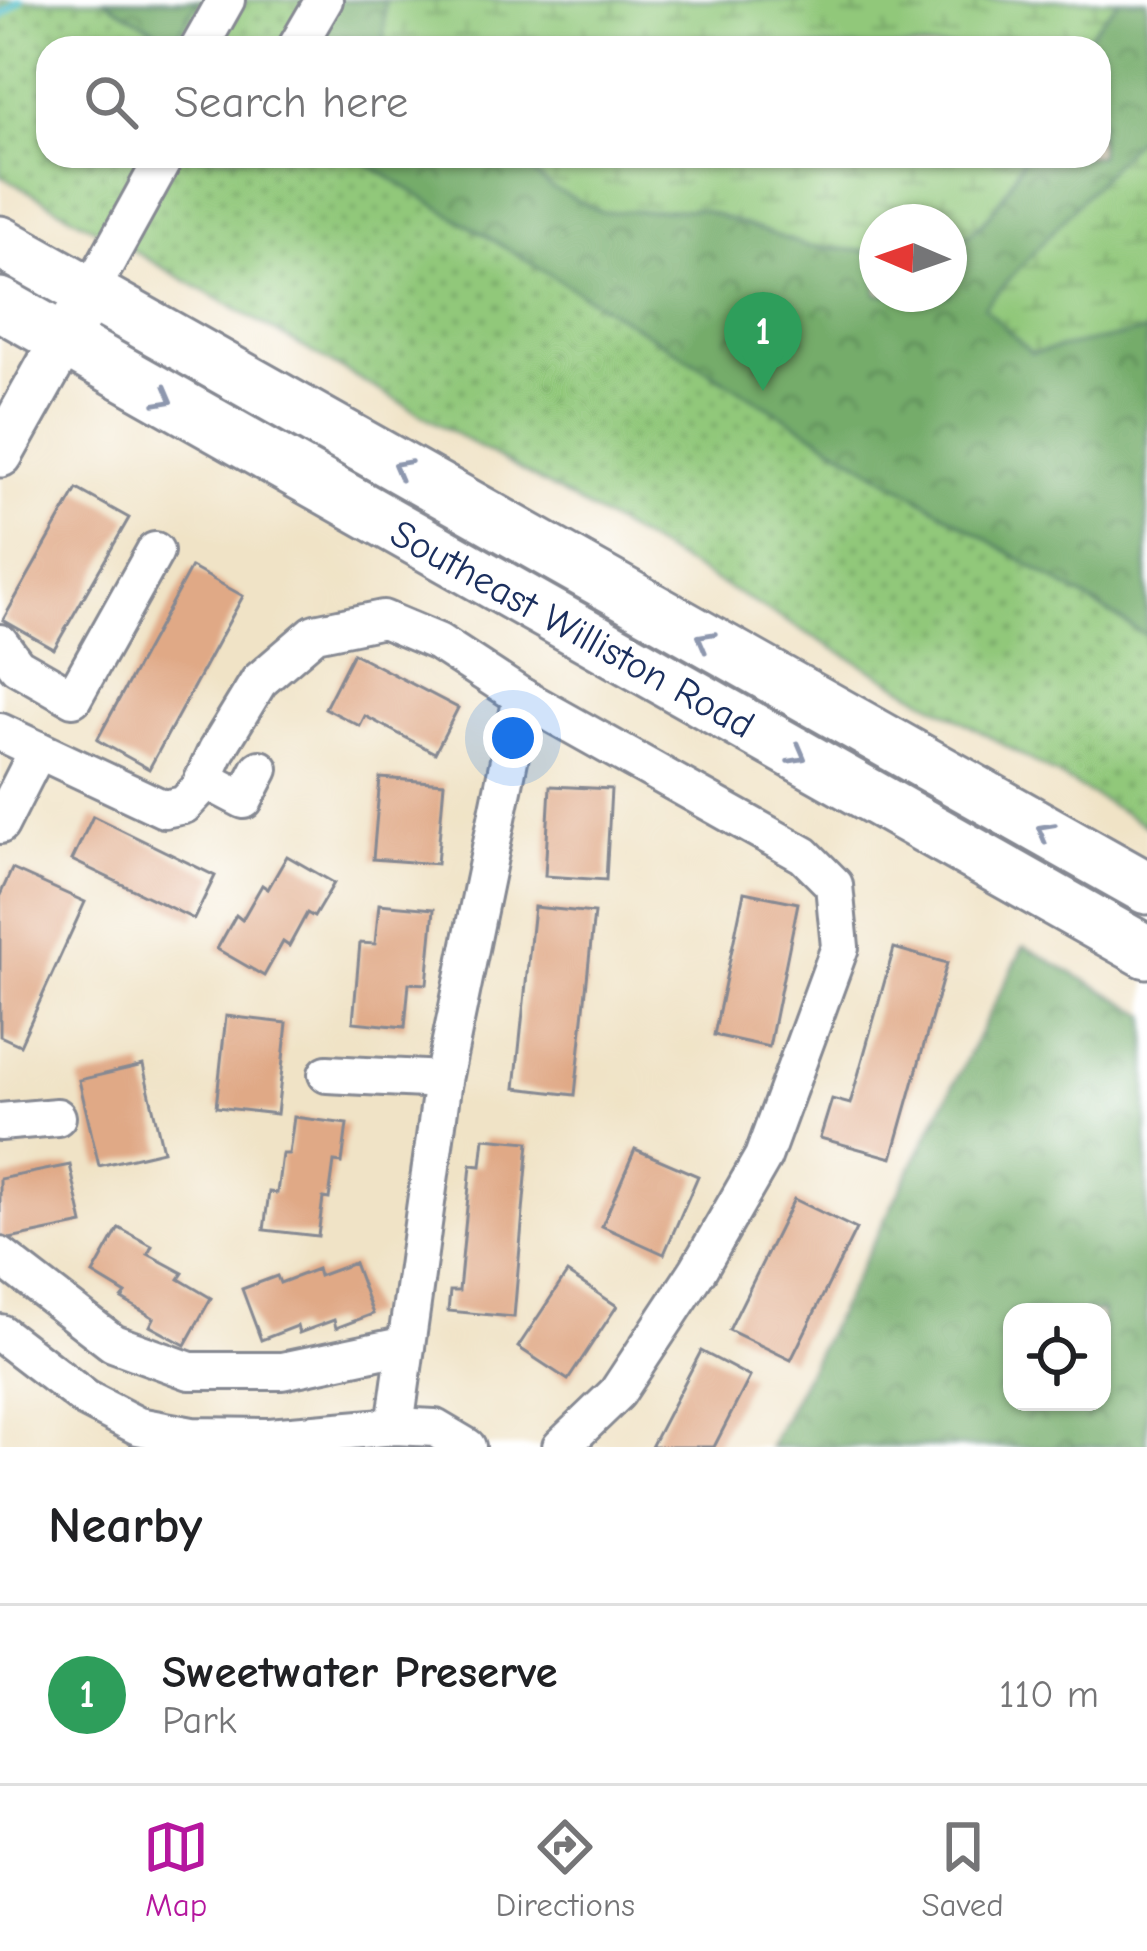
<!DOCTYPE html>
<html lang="en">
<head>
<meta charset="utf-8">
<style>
  :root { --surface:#fff; --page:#f6f6f6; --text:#202124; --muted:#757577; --line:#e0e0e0; --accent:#b5179e }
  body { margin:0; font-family:"Comic Neue",sans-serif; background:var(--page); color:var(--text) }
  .controls { position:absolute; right:36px; bottom:36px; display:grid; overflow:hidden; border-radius:24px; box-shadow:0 3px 9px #0004 }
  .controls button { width:108px; height:108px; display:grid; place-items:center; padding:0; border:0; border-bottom:3px solid var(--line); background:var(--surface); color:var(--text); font:60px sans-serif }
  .compass { position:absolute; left:859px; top:204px; width:108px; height:108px; border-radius:50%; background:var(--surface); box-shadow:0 3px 9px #0004; rotate:272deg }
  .you { position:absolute; left:513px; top:738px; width:42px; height:42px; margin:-30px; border:9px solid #fff; border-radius:50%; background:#1a73e8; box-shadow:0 0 0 18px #1a73e833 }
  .badge { display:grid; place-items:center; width:78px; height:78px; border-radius:50%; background:var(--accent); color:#fff; font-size:39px; font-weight:700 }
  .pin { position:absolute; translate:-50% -99px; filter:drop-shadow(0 3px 6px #0008) }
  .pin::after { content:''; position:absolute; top:63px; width:42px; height:36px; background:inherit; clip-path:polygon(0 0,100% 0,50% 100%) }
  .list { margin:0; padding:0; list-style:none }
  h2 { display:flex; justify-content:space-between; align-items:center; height:156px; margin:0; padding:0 48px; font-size:51px }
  h2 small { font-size:39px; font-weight:400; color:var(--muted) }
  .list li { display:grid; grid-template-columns:78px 1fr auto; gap:36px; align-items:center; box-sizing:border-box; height:180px; padding:0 48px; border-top:3px solid var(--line) }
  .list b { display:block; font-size:45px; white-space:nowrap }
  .list p { margin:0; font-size:39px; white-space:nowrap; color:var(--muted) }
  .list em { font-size:39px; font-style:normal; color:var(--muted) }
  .icon { flex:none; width:66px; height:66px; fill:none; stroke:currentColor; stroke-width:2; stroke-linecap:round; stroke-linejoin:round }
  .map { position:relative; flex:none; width:1147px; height:1447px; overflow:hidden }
  .search { position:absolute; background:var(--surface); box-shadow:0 3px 9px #0004; left:36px; right:36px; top:36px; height:132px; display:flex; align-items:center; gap:30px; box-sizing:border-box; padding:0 42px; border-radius:36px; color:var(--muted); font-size:45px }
  .sheet { height:336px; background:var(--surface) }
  nav { display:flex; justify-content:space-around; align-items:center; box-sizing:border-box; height:168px; border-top:3px solid var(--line); background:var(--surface); font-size:33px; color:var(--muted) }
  nav a { display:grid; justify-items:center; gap:6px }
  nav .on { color:var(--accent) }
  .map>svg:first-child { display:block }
</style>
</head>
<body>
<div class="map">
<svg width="1147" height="1447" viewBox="0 0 1147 1447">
  <defs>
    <pattern id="grass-dots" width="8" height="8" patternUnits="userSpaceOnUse" patternTransform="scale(3)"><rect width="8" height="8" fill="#91c87a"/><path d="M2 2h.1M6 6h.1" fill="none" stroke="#76a367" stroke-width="1.8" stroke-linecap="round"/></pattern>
    <pattern id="forest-crowns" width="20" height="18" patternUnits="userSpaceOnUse" patternTransform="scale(3)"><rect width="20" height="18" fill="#74ac6a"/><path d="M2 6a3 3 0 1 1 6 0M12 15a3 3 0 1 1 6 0" fill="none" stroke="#5e8c5a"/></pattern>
    <pattern id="wetland-marsh" width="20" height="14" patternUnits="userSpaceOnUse" patternTransform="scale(3)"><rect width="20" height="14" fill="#91c87a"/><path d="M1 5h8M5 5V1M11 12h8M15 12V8" fill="none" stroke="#76a367"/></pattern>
  </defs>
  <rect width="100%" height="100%" fill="#fff"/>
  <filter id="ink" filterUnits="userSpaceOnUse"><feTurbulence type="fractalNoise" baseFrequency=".00833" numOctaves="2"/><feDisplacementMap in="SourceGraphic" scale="24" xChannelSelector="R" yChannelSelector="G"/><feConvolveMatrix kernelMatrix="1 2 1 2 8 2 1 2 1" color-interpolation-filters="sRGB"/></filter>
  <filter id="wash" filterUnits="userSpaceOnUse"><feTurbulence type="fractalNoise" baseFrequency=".004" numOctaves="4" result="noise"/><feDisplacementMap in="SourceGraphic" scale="48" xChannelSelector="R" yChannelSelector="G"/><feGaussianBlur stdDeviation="2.7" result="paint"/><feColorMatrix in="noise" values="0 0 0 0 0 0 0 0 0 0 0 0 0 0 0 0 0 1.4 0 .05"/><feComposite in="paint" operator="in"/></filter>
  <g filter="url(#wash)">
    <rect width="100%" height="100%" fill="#f0e3c6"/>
    <!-- grass -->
    <path fill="url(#grass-dots)" stroke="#567c6c" stroke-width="3" fill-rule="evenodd" d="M0 0H1147V826L0 175ZM48 48H1099V156H48ZM877 222H949V294H877Z"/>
    <!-- forest -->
    <g fill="url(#forest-crowns)" stroke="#486e64" stroke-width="3" fill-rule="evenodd">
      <polygon points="103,0 198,0 175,41"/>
      <polygon points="333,0 385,0 384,48 306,48"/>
      <path d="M1119 0H1147V127L1032 353 1147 331V636L354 156H513L552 188 602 212 700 209 807 246 877 252V294H949V243C986 233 1008 189 1024 156H1099V48H1077Z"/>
      <path d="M1024 946 1147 1015V1447H769ZM1102 1312V1402H1012V1312Z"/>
    </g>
    <!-- wetland -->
    <g fill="url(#wetland-marsh)" stroke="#567c6c" stroke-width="3">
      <polygon points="385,0 1119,0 1077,48 384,48"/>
      <polygon points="1147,127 1147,331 1031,353 984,307"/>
      <path d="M513 156H1024C1008 189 986 234 949 243V222H877V252L807 246 700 209 603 212 552 188Z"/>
    </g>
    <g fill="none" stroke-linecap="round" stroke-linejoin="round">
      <!-- stream -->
      <polyline stroke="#51beca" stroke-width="8" points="0,17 20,0"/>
    </g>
    <g id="blocks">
      <!-- building -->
      <g fill="#e0a986">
        <polygon points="77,489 129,518 54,649 3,620"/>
        <polygon points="191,567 243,596 149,769 97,740"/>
        <polygon points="353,653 458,708 435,753 365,716 360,726 325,708"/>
        <polygon points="380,778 444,783 437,864 373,859"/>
        <polygon points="550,786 611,789 606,880 545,876"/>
        <polygon points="93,816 215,876 194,919 72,860"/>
        <polygon points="287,856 334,883 314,917 307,913 289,946 283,942 264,976 217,949 236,915 242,920 262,885 268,889"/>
        <polygon points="12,869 85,902 20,1045 0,1036 0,895"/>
        <polygon points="744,892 798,903 769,1047 714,1035"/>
        <polygon points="379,904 434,909 427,984 409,983 405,1027 353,1022 360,943 375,944"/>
        <polygon points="534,907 594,913 575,1095 515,1088"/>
        <polygon points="894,948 947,963 892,1158 820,1138 832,1099 850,1104"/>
        <polygon points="226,1016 287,1023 277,1114 216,1107"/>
        <polygon points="143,1065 163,1151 99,1166 79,1080"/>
        <polygon points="294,1117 347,1124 342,1163 334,1162 329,1199 323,1198 318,1236 264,1230 269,1192 277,1193 282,1154 289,1154"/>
        <polygon points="484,1138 529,1142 514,1317 448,1311 450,1291 459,1291 471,1165 481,1166"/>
        <polygon points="635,1149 698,1176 664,1254 602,1226"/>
        <polygon points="70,1165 83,1224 0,1241 0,1179"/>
        <polygon points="794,1199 856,1229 791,1360 729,1330"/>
        <polygon points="119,1228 152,1246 148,1254 183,1273 179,1279 211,1298 185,1345 150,1326 154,1318 122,1299 126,1294 93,1274"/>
        <polygon points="354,1263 373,1314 336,1328 334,1320 299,1333 297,1326 261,1340 242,1289 277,1276 280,1283 317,1269 319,1276"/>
        <polygon points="567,1273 617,1306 568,1380 518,1347"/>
        <polygon points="701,1351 750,1377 714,1447 651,1447"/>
      </g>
    </g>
  </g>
  <g filter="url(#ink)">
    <use href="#blocks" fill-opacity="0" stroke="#868992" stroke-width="3"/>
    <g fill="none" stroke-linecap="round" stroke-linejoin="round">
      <!-- minor casing -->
      <g stroke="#868992" stroke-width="42">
        <g id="minor">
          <polyline points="199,48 226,0"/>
          <polyline points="296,48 324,0"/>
          <polyline points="90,292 165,156"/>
          <polyline points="0,643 17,666 73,698 155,551"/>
          <polyline points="0,732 164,809 184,805 199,789 217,750 259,681 315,633 383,619 438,642 522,697 804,855 834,885 840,947 763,1157 698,1270 617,1393 561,1447"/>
          <polyline points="206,780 244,800 260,769"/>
          <polyline points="0,825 38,750"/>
          <polyline points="327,1074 443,1080 395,1426"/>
          <polyline points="443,1080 522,697"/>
          <polyline points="0,1122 57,1117"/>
          <polyline points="0,1256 113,1343 190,1371 282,1371 406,1345"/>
          <polyline points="0,1333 86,1399 138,1426 192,1436 269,1437 395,1426 435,1428 467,1447"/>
        </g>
      </g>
      <!-- major casing -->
      <g stroke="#868992" stroke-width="51">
        <polyline id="major" points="0,454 80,311"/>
      </g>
      <!-- highway casing -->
      <g stroke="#868992" stroke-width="57">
        <g id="highway">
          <polyline points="0,242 1147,888"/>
          <polyline points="0,304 1147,952"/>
        </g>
      </g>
      <!-- minor -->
      <use href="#minor" stroke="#fff" stroke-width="36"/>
      <!-- major -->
      <use href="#major" stroke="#fff" stroke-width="45"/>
      <!-- highway -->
      <use href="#highway" stroke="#fff" stroke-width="51"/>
    </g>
    <!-- one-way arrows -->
    <defs><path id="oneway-chevron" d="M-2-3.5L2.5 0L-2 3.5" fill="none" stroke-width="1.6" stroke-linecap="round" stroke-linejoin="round" transform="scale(3)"/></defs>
    <g stroke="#8d97ae">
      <use href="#oneway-chevron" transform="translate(165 398) rotate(29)"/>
      <use href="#oneway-chevron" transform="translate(401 468) rotate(-151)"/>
      <use href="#oneway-chevron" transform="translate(705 640) rotate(-151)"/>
      <use href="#oneway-chevron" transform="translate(798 755) rotate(29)"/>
      <use href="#oneway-chevron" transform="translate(1045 831) rotate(-151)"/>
    </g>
  </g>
  <g text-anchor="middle" stroke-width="10" stroke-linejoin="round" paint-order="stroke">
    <!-- street labels -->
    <g font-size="39" fill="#1b2f5e" stroke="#fff">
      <text transform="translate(573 628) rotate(29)" y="14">Southeast Williston Road</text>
    </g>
  </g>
</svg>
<div class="controls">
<button><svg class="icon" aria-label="locate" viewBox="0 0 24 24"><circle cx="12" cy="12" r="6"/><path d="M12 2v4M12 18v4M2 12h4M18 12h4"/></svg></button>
</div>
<svg class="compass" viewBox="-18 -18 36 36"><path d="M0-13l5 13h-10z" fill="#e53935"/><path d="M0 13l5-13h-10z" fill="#757577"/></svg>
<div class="you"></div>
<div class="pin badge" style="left:763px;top:391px;background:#2e9e5b">1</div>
<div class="search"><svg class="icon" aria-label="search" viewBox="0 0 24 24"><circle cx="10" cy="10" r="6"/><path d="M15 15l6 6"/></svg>Search here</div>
</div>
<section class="sheet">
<h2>Nearby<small></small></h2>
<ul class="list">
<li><span class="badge" style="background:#2e9e5b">1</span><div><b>Sweetwater Preserve</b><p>Park</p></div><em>110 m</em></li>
</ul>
</section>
<nav>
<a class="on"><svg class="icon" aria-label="map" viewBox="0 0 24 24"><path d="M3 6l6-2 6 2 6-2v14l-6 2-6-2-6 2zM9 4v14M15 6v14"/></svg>Map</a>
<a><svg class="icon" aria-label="directions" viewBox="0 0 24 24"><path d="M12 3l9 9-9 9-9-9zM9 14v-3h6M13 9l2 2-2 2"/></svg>Directions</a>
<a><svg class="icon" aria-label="saved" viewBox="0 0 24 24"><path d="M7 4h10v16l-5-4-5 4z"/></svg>Saved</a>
</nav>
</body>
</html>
